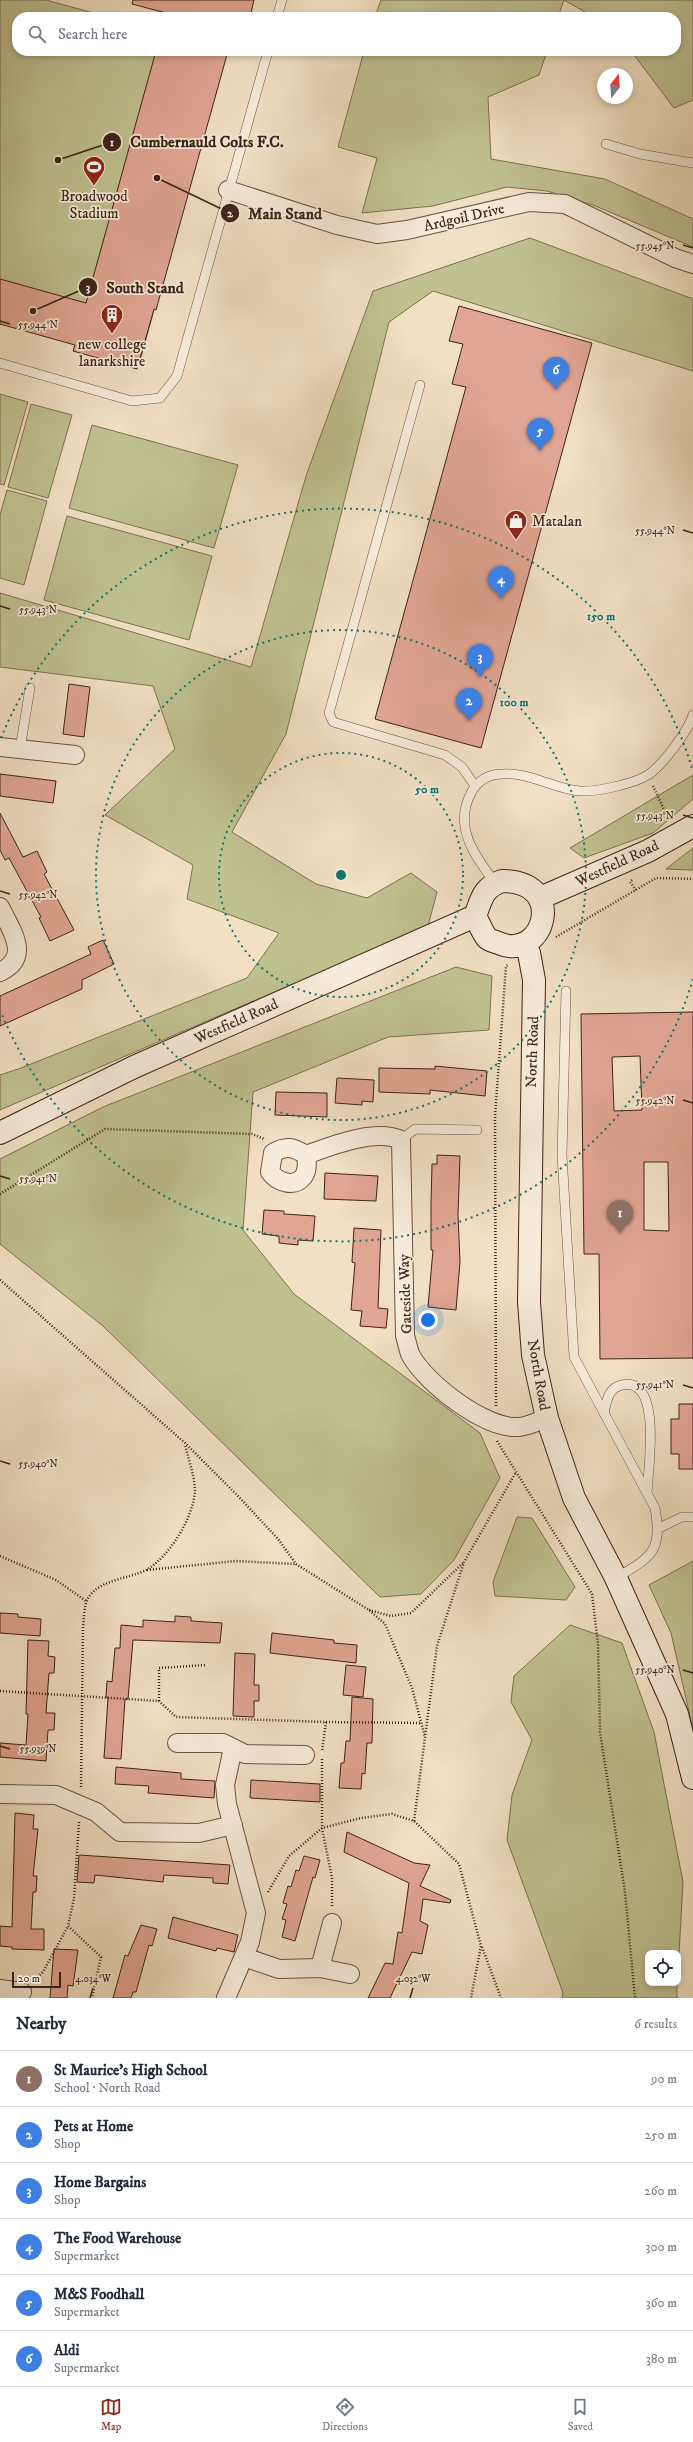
<!DOCTYPE html>
<html lang="en">
<head>
<meta charset="utf-8">
<style>
  :root { --surface:#fff; --page:#f2f2f3; --text:#1f2937; --muted:#747a83; --line:#e0e1e3; --accent:#8f2418 }
  body { margin:0; font-family:"IM FELL DW Pica",serif; background:var(--page); color:var(--text) }
  .controls { position:absolute; right:12px; bottom:12px; display:grid; overflow:hidden; border-radius:8px; box-shadow:0 2px 6px #0003 }
  .controls button { width:36px; height:36px; display:grid; place-items:center; padding:0; border:0; border-bottom:1px solid var(--line); background:var(--surface); color:var(--text); font:20px sans-serif }
  .compass { position:absolute; left:597px; top:68px; width:36px; height:36px; border-radius:50%; background:var(--surface); box-shadow:0 2px 6px #0003; rotate:17deg }
  .scale { position:absolute; left:12px; bottom:10px; width:49px; box-sizing:border-box; padding-left:4px; border:2px solid #3e2318; border-top:0; font-size:11px; line-height:14px; white-space:nowrap; color:#3e2318; -webkit-text-stroke:3px #f7ebd9; paint-order:stroke }
  .you { position:absolute; left:428px; top:1320px; width:14px; height:14px; margin:-10px; border:3px solid #fff; border-radius:50%; background:#1a73e8; box-shadow:0 0 0 6px #1a73e833 }
  .badge { display:grid; place-items:center; width:26px; height:26px; border-radius:50%; background:var(--accent); color:#fff; font-size:13px; font-weight:700 }
  .pin { position:absolute; translate:-50% -33px; filter:drop-shadow(0 1px 2px #0008) }
  .pin::after { content:''; position:absolute; top:21px; width:14px; height:12px; background:inherit; clip-path:polygon(0 0,100% 0,50% 100%) }
  .list { margin:0; padding:0; list-style:none }
  h2 { display:flex; justify-content:space-between; align-items:center; height:52px; margin:0; padding:0 16px; font-size:17px }
  h2 small { font-size:13px; font-weight:400; color:var(--muted) }
  .list li { display:grid; grid-template-columns:26px 1fr auto; gap:12px; align-items:center; box-sizing:border-box; height:56px; padding:0 16px; border-top:1px solid var(--line) }
  .list b { display:block; font-size:15px; white-space:nowrap }
  .list p { margin:0; font-size:13px; white-space:nowrap; color:var(--muted) }
  .list em { font-size:13px; font-style:normal; color:var(--muted) }
  .icon { flex:none; width:22px; height:22px; fill:none; stroke:currentColor; stroke-width:2; stroke-linecap:round; stroke-linejoin:round }
  .map { position:relative; flex:none; width:693px; height:1998px; overflow:hidden }
  .search { position:absolute; background:var(--surface); box-shadow:0 2px 6px #0003; left:12px; right:12px; top:12px; height:44px; display:flex; align-items:center; gap:10px; box-sizing:border-box; padding:0 14px; border-radius:16px; color:var(--muted); font-size:15px }
  .sheet { height:388px; background:var(--surface) }
  nav { display:flex; justify-content:space-around; align-items:center; box-sizing:border-box; height:56px; border-top:1px solid var(--line); background:var(--surface); font-size:11px; color:var(--muted) }
  nav a { display:grid; justify-items:center; gap:2px }
  nav .on { color:var(--accent) }
  .map>svg:first-child { display:block }
</style>
</head>
<body>
<div class="map">
<svg width="693" height="1998" viewBox="0 0 693 1998">
  <rect width="100%" height="100%" fill="#f2e0c4"/>
  <filter id="stains"><feTurbulence type="fractalNoise" baseFrequency=".005" numOctaves="4"/><feColorMatrix values="0 0 0 0 .2 0 0 0 0 .09 0 0 0 0 .02 0 0 0 .5 -.17"/></filter>
  <radialGradient id="worn" r=".72"><stop offset=".6" stop-color="#630" stop-opacity="0"/><stop offset="1" stop-color="#630" stop-opacity=".3"/></radialGradient>
  <!-- green -->
  <g fill="#bfc191" stroke="#7e7254">
    <polygon points="0,0 46,0 108,17 17,17 17,51 225,51 140,361 0,323"/>
    <polygon points="381,0 693,0 693,100 674,108 631,51 676,51 676,17 594,17 564,0 558,17 375,17"/>
    <polygon points="364,51 547,51 539,75 488,97 491,159 605,179 693,219 693,247 593,205 547,191 507,187 433,206 362,213 377,158 338,147"/>
    <polygon points="530,238 693,299 693,371 433,291 389,322 286,734 232,832 316,884 367,898 411,873 437,892 428,926 0,1110 0,1075 21,1068 247,978 279,933 187,899 193,865 105,815 175,749 153,686 0,667 0,593 251,667 306,476 373,291"/>
    <polygon points="0,394 28,402 4,485 0,484"/>
    <polygon points="31,404 72,415 48,498 8,487"/>
    <polygon points="92,425 238,465 214,548 69,508"/>
    <polygon points="7,490 47,501 24,585 0,578 0,515"/>
    <polygon points="67,516 212,556 189,640 44,600"/>
    <polygon points="693,775 693,799 653,833 584,858 570,848"/>
    <polygon points="693,848 693,870 666,869"/>
    <polygon points="456,967 492,976 489,1030 388,1037 253,1092 243,1230 294,1294 480,1433 500,1478 454,1560 421,1594 380,1597 103,1326 0,1244 0,1159 103,1107"/>
    <polygon points="517,1517 532,1518 575,1587 566,1600 495,1596 493,1582"/>
    <polygon points="693,1561 693,1729 671,1633 649,1585"/>
    <polygon points="570,1625 622,1643 654,1732 683,1882 678,1973 678,1953 648,1953 648,1983 677,1983 677,1998 562,1998 563,1993 507,1840 512,1795 532,1740 511,1702 514,1676"/>
  </g>
  <!-- building -->
  <g fill="#e1a593" stroke="#3e2318" fill-rule="evenodd">
    <polygon points="133,0 254,0 250,17 165,17 166,13 132,4"/>
    <polygon points="156,51 228,51 156,310 154,309 137,369 73,351 75,345 0,324 0,279 86,303"/>
    <polygon points="459,306 592,343 481,748 375,719 466,387 452,384 463,344 449,341"/>
    <polygon points="69,684 90,687 84,737 63,734"/>
    <polygon points="0,774 56,781 53,803 0,796"/>
    <polygon points="0,813 23,857 37,851 47,872 44,874 74,930 50,941 39,918 41,917 9,858 5,860 0,850"/>
    <polygon points="103,940 114,964 82,980 82,989 0,1026 0,996 91,954 88,947"/>
    <path d="M693 1012V1358L600 1359 599 1254H584L581 1014ZM640 1056 642 1110 614 1111 612 1057ZM644 1162H668L669 1231 644 1230Z"/>
    <polygon points="435,1066 487,1071 485,1096 430,1090 430,1094 379,1092 379,1068 435,1069"/>
    <polygon points="337,1078 374,1080 373,1102 362,1101 362,1105 335,1103"/>
    <polygon points="276,1092 327,1093 327,1117 275,1115"/>
    <polygon points="437,1155 460,1156 458,1215 460,1262 456,1310 428,1307 433,1250 431,1250 431,1203 432,1164 437,1164"/>
    <polygon points="325,1173 378,1176 376,1201 324,1199"/>
    <polygon points="264,1210 284,1211 284,1214 315,1216 313,1241 298,1240 298,1245 279,1243 279,1236 262,1234"/>
    <polygon points="354,1228 381,1230 378,1308 388,1309 386,1328 360,1326 362,1311 351,1310 355,1263 352,1262"/>
    <polygon points="679,1404 693,1404 693,1469 679,1469 679,1454 671,1454 671,1419 679,1419"/>
    <polygon points="0,1613 18,1614 18,1617 41,1619 40,1636 0,1633"/>
    <polygon points="175,1616 191,1617 191,1621 222,1623 220,1643 133,1640 128,1699 125,1699 121,1759 104,1758 108,1698 106,1697 107,1681 112,1682 115,1648 120,1648 121,1625 143,1627 143,1620 175,1622"/>
    <polygon points="272,1633 334,1640 334,1643 357,1645 356,1663 270,1653"/>
    <polygon points="28,1640 49,1641 48,1656 55,1657 54,1673 49,1673 46,1713 55,1713 54,1730 48,1730 46,1761 0,1757 0,1743 26,1745 28,1714 26,1714"/>
    <polygon points="235,1653 255,1654 254,1685 259,1685 259,1701 254,1701 254,1717 233,1716"/>
    <polygon points="346,1665 366,1667 363,1697 343,1695"/>
    <polygon points="352,1697 373,1699 372,1743 367,1743 365,1774 362,1773 361,1789 339,1788 341,1763 344,1763 346,1741 350,1741"/>
    <polygon points="116,1767 181,1773 181,1779 215,1781 214,1798 148,1793 149,1786 115,1784"/>
    <polygon points="251,1780 320,1784 320,1802 250,1798"/>
    <polygon points="15,1813 34,1815 33,1829 38,1829 33,1876 37,1876 36,1892 33,1892 31,1929 44,1929 44,1950 12,1949 12,1947 0,1946 0,1926 12,1927"/>
    <polygon points="347,1832 414,1863 430,1865 420,1886 451,1900 450,1903 423,1899 420,1921 428,1925 422,1954 412,1952 390,1998 368,1998 385,1963 393,1964 398,1932 402,1933 409,1883 344,1852"/>
    <polygon points="79,1855 230,1865 228,1884 213,1883 213,1878 164,1875 163,1882 95,1875 94,1883 77,1882"/>
    <polygon points="304,1856 320,1860 315,1878 313,1877 295,1941 282,1937 286,1920 282,1919 287,1904 283,1903 288,1886 291,1887 296,1870 299,1871"/>
    <polygon points="173,1917 238,1935 234,1952 217,1948 216,1951 168,1938"/>
    <polygon points="141,1925 157,1929 152,1946 149,1945 136,1992 133,1992 131,1998 113,1998 125,1955 128,1956"/>
    <polygon points="54,1949 78,1950 73,1986 68,1985 67,1998 50,1998"/>
  </g>
  <g fill="none" stroke-linecap="round" stroke-linejoin="round">
    <!-- lane casing -->
    <g stroke="#6b5243" stroke-width="10">
      <g id="lane">
        <polyline points="277,17 282,0"/>
        <polyline points="606,144 640,154 693,163"/>
        <polyline points="0,363 132,401 160,398 177,376 268,51"/>
        <polyline points="420,385 329,713 333,722 445,755 462,767 475,786"/>
        <polyline points="20,749 30,688"/>
        <path d="M495 883C475 856 453 827 471 793 478 780 489 774 503 774 529 772 555 789 580 791 597 792 633 784 648 775 663 765 688 731 693 715"/>
        <path d="M566 991 562 1155 574 1357 655 1508C663 1552 651 1557 616 1578"/>
        <polyline points="401,1140 415,1129 477,1130"/>
        <path d="M604 1413C607 1400 608 1388 622 1385 663 1376 648 1470 647 1493"/>
        <polyline points="659,1528 682,1517 693,1517"/>
      </g>
    </g>
    <!-- street casing -->
    <g stroke="#6b5243" stroke-width="20">
      <g id="street">
        <polyline points="228,190 337,225 377,234 407,230 529,202 565,204 675,258 693,264"/>
        <polyline points="0,747 75,755"/>
        <path d="M0 907C11 930 32 957 0 972"/>
        <path d="M306 1155C293 1147 286 1145 273 1153L270 1172C277 1182 294 1188 303 1177 308 1171 307 1162 306 1155 331 1146 375 1128 401 1140L405 1336C407 1342 408 1348 410 1354 425 1383 485 1429 518 1427 527 1427 538 1421 547 1418"/>
        <polyline points="177,1743 223,1743 245,1754 305,1755"/>
        <polyline points="0,1794 56,1795 96,1812 120,1832 199,1833 233,1825"/>
        <polyline points="244,1957 279,1969 320,1968 350,1974"/>
        <polyline points="320,1968 332,1923"/>
        <polyline points="0,1989 22,1992"/>
        <polyline points="226,1998 250,1942 256,1913 227,1804 225,1785 233,1748"/>
      </g>
    </g>
    <!-- secondary casing -->
    <g stroke="#3e2318" stroke-width="24">
      <g id="secondary">
        <path d="M502 881C568 881 544 960 501 944 497 942 490 941 487 938 482 932 479 923 475 916 482 899 482 888 502 881Z"/>
        <polyline points="540,898 648,851 693,826"/>
        <polyline points="523,945 529,953 534,980 529,1302 533,1355 547,1418 574,1498 616,1578 677,1714 693,1778"/>
        <polyline points="0,1133 134,1067 475,916"/>
      </g>
    </g>
    <!-- path -->
    <g stroke="#3e2318" stroke-width="2.5" stroke-dasharray="1 2" stroke-linecap="butt">
      <polyline points="653,786 668,818"/>
      <polyline points="632,880 630,882 636,890"/>
      <polyline points="556,937 656,878 693,879"/>
      <polyline points="0,1194 105,1129 252,1134 264,1139"/>
      <polyline points="0,1280 185,1443 238,1496 278,1539 296,1564 369,1610 385,1624 412,1688 425,1737"/>
      <polyline points="496,1406 495,1116 506,966 508,965"/>
      <polyline points="497,1441 592,1594 598,1644 600,1732 625,1892 635,1998"/>
      <polyline points="0,1556 56,1580 86,1601"/>
      <polyline points="147,1570 236,1561 295,1564"/>
      <polyline points="369,1610 391,1616 411,1613 463,1563"/>
      <polyline points="0,1691 159,1701 176,1717 326,1722 322,1751"/>
      <polyline points="159,1701 159,1668 206,1665"/>
      <polyline points="326,1722 421,1723"/>
      <polyline points="322,1759 322,1828 332,1878 332,1907"/>
      <path d="M81 1787 83 1627C84 1619 84 1610 86 1603 93 1580 129 1579 146 1570 169 1558 195 1515 195 1489 194 1474 188 1458 185 1444"/>
      <polyline points="414,1821 437,1646 464,1562 516,1472"/>
      <polyline points="79,1822 74,1898 68,1926 101,1957 92,1998"/>
      <polyline points="268,1892 289,1856 322,1828 361,1818 392,1814 414,1821 459,1864 481,1946 471,1998"/>
      <polyline points="482,1947 501,1998"/>
      <polyline points="33,1981 43,1972 68,1926"/>
    </g>
    <!-- lane -->
    <use href="#lane" stroke="#f7ebd9" stroke-width="9"/>
    <!-- street -->
    <use href="#street" stroke="#f7ebd9" stroke-width="18"/>
    <!-- secondary -->
    <use href="#secondary" stroke="#f7ebd9" stroke-width="22"/>
  </g>
  <!-- ticks -->
  <path fill="none" stroke="#3e2318" stroke-width="1.5" d="M683 245 693 248M0 321 10 324M683 530 693 533M0 606 10 609M683 815 693 818M0 891 10 894M683 1100 693 1103M0 1176 10 1179M683 1385 693 1388M0 1461 10 1464M683 1670 693 1673M0 1746 10 1749M90 1998 93 1988M410 1998 413 1988"/>
  <!-- distance rings -->
  <g fill="none" stroke="#0f766e" stroke-width="2" stroke-dasharray="2 4">
    <circle cx="341" cy="875" r="122"/>
    <circle cx="341" cy="875" r="245"/>
    <path d="M693 979A367 367 0 0 1 1 1012M1 738A367 367 0 0 1 693 771"/>
  </g>
  <!-- icons -->
  <defs>
    <g id="stadium-pin" transform="scale(1.15)"><path d="M0 17L-7.5 6A9.5 9.5 0 1 1 7.5 6Z" fill="#8f2418" stroke="#f7ebd9"/><path d="M0-5a6.5 5 0 1 0 0 10a6.5 5 0 1 0 0-10ZM-3.5-1.8h7v3.6h-7Z" fill="#fff"/></g>
    <g id="building-pin" transform="scale(1.15)"><path d="M0 17L-7.5 6A9.5 9.5 0 1 1 7.5 6Z" fill="#8f2418" stroke="#f7ebd9"/><path d="M-4-6H4V6H1V3H-1V6H-4ZM-2.5-4.3h1.7v1.8h-1.7ZM.8-4.3h1.7v1.8H.8ZM-2.5-1h1.7V.8h-1.7ZM.8-1h1.7V.8H.8Z" fill="#fff"/></g>
    <g id="shop-pin" transform="scale(1.15)"><path d="M0 17L-7.5 6A9.5 9.5 0 1 1 7.5 6Z" fill="#8f2418" stroke="#f7ebd9"/><path d="M-5-2.5h2.3a2.7 3.5 0 0 1 5.4 0H5L5.5 6h-11ZM-1.5-2.5h3a1.5 2.3 0 0 0-3 0Z" fill="#fff"/></g>
  </defs>
  <g fill-rule="evenodd">
    <use href="#stadium-pin" x="94" y="167"/>
    <use href="#building-pin" x="112" y="315"/>
    <use href="#shop-pin" x="516" y="521"/>
  </g>
  <g text-anchor="middle" stroke-width="3.5" stroke-linejoin="round" paint-order="stroke">
    <!-- poi labels -->
    <g font-size="15" fill="#3e2318" stroke="#f7ebd9">
      <text x="94" y="201">Broadwood<tspan x="94" dy="17">Stadium</tspan></text>
      <text x="112" y="349">new college<tspan x="112" dy="17">lanarkshire</tspan></text>
      <text x="532" y="526" text-anchor="start">Matalan</text>
    </g>
    <!-- street labels -->
    <g font-size="15" fill="#3e2318" stroke="#f7ebd9">
      <text transform="translate(464 217) rotate(-13)" y="5">Ardgoil Drive</text>
      <text transform="translate(617 863) rotate(-25)" y="5">Westfield Road</text>
      <text transform="translate(236 1021) rotate(-24)" y="5">Westfield Road</text>
      <text transform="translate(532 1052) rotate(-88)" y="5">North Road</text>
      <text transform="translate(405 1294) rotate(-92)" y="5">Gateside Way</text>
      <text transform="translate(539 1375) rotate(80)" y="5">North Road</text>
    </g>
  </g>
  <g font-size="10" text-anchor="middle" fill="#3e2318" stroke="#f7ebd9" stroke-width="3.5" stroke-linejoin="round" paint-order="stroke">
    <text x="655" y="249">55.945°N</text>
    <text x="38" y="328">55.944°N</text>
    <text x="655" y="534">55.944°N</text>
    <text x="38" y="613">55.943°N</text>
    <text x="655" y="819">55.943°N</text>
    <text x="38" y="898">55.942°N</text>
    <text x="655" y="1104">55.942°N</text>
    <text x="38" y="1182">55.941°N</text>
    <text x="655" y="1388">55.941°N</text>
    <text x="38" y="1467">55.940°N</text>
    <text x="655" y="1673">55.940°N</text>
    <text x="38" y="1752">55.939°N</text>
    <text x="93" y="1982">4.034°W</text>
    <text x="413" y="1982">4.032°W</text>
  </g>
  <circle cx="341" cy="875" r="6" fill="#0f766e" stroke="#f7ebd9" stroke-width="2"/>
  <g font-size="12" text-anchor="middle" font-weight="bold" fill="#0f766e" stroke="#f7ebd9" stroke-width="3.5" stroke-linejoin="round" paint-order="stroke">
    <text x="601" y="620">150 m</text>
    <text x="514" y="706">100 m</text>
    <text x="427" y="793">50 m</text>
  </g>
  <!-- callouts -->
  <path fill="none" stroke="#3e2318" stroke-width="1.5" d="M58 160L112 142M157 178L230 213M33 311L88 287"/>
  <g fill="#3e2318" stroke="#f7ebd9" stroke-width="1.5">
    <circle cx="58" cy="160" r="4"/>
    <circle cx="157" cy="178" r="4"/>
    <circle cx="33" cy="311" r="4"/>
    <circle cx="112" cy="142" r="10"/>
    <circle cx="230" cy="213" r="10"/>
    <circle cx="88" cy="287" r="10"/>
  </g>
  <g font-size="12" text-anchor="middle" font-weight="bold" fill="#fff">
    <text x="112" y="146">1</text>
    <text x="230" y="217">2</text>
    <text x="88" y="291">3</text>
  </g>
  <g font-size="16" text-anchor="middle" font-weight="bold" fill="#3e2318" stroke="#f7ebd9" stroke-width="3.5" stroke-linejoin="round" paint-order="stroke">
    <text x="207" y="147">Cumbernauld Colts F.C.</text>
    <text x="285" y="219">Main Stand</text>
    <text x="145" y="293">South Stand</text>
  </g>
  <rect width="100%" height="100%" filter="url(#stains)"/>
  <rect width="100%" height="100%" fill="url(#worn)"/>
</svg>
<div class="controls">
<button><svg class="icon" aria-label="locate" viewBox="0 0 24 24"><circle cx="12" cy="12" r="6"/><path d="M12 2v4M12 18v4M2 12h4M18 12h4"/></svg></button>
</div>
<svg class="compass" viewBox="-18 -18 36 36"><path d="M0-13l5 13h-10z" fill="#e53935"/><path d="M0 13l5-13h-10z" fill="#747a83"/></svg>
<div class="scale">20 m</div>
<div class="you"></div>
<div class="pin badge" style="left:620px;top:1233px;background:#8d6e63">1</div>
<div class="pin badge" style="left:469px;top:721px;background:#3f7fe0">2</div>
<div class="pin badge" style="left:480px;top:677px;background:#3f7fe0">3</div>
<div class="pin badge" style="left:501px;top:599px;background:#3f7fe0">4</div>
<div class="pin badge" style="left:540px;top:451px;background:#3f7fe0">5</div>
<div class="pin badge" style="left:556px;top:390px;background:#3f7fe0">6</div>
<div class="search"><svg class="icon" aria-label="search" viewBox="0 0 24 24"><circle cx="10" cy="10" r="6"/><path d="M15 15l6 6"/></svg>Search here</div>
</div>
<section class="sheet">
<h2>Nearby<small>6 results</small></h2>
<ul class="list">
<li><span class="badge" style="background:#8d6e63">1</span><div><b>St Maurice's High School</b><p>School · North Road</p></div><em>90 m</em></li>
<li><span class="badge" style="background:#3f7fe0">2</span><div><b>Pets at Home</b><p>Shop</p></div><em>250 m</em></li>
<li><span class="badge" style="background:#3f7fe0">3</span><div><b>Home Bargains</b><p>Shop</p></div><em>260 m</em></li>
<li><span class="badge" style="background:#3f7fe0">4</span><div><b>The Food Warehouse</b><p>Supermarket</p></div><em>300 m</em></li>
<li><span class="badge" style="background:#3f7fe0">5</span><div><b>M&amp;S Foodhall</b><p>Supermarket</p></div><em>360 m</em></li>
<li><span class="badge" style="background:#3f7fe0">6</span><div><b>Aldi</b><p>Supermarket</p></div><em>380 m</em></li>
</ul>
</section>
<nav>
<a class="on"><svg class="icon" aria-label="map" viewBox="0 0 24 24"><path d="M3 6l6-2 6 2 6-2v14l-6 2-6-2-6 2zM9 4v14M15 6v14"/></svg>Map</a>
<a><svg class="icon" aria-label="directions" viewBox="0 0 24 24"><path d="M12 3l9 9-9 9-9-9zM9 14v-3h6M13 9l2 2-2 2"/></svg>Directions</a>
<a><svg class="icon" aria-label="saved" viewBox="0 0 24 24"><path d="M7 4h10v16l-5-4-5 4z"/></svg>Saved</a>
</nav>
</body>
</html>
